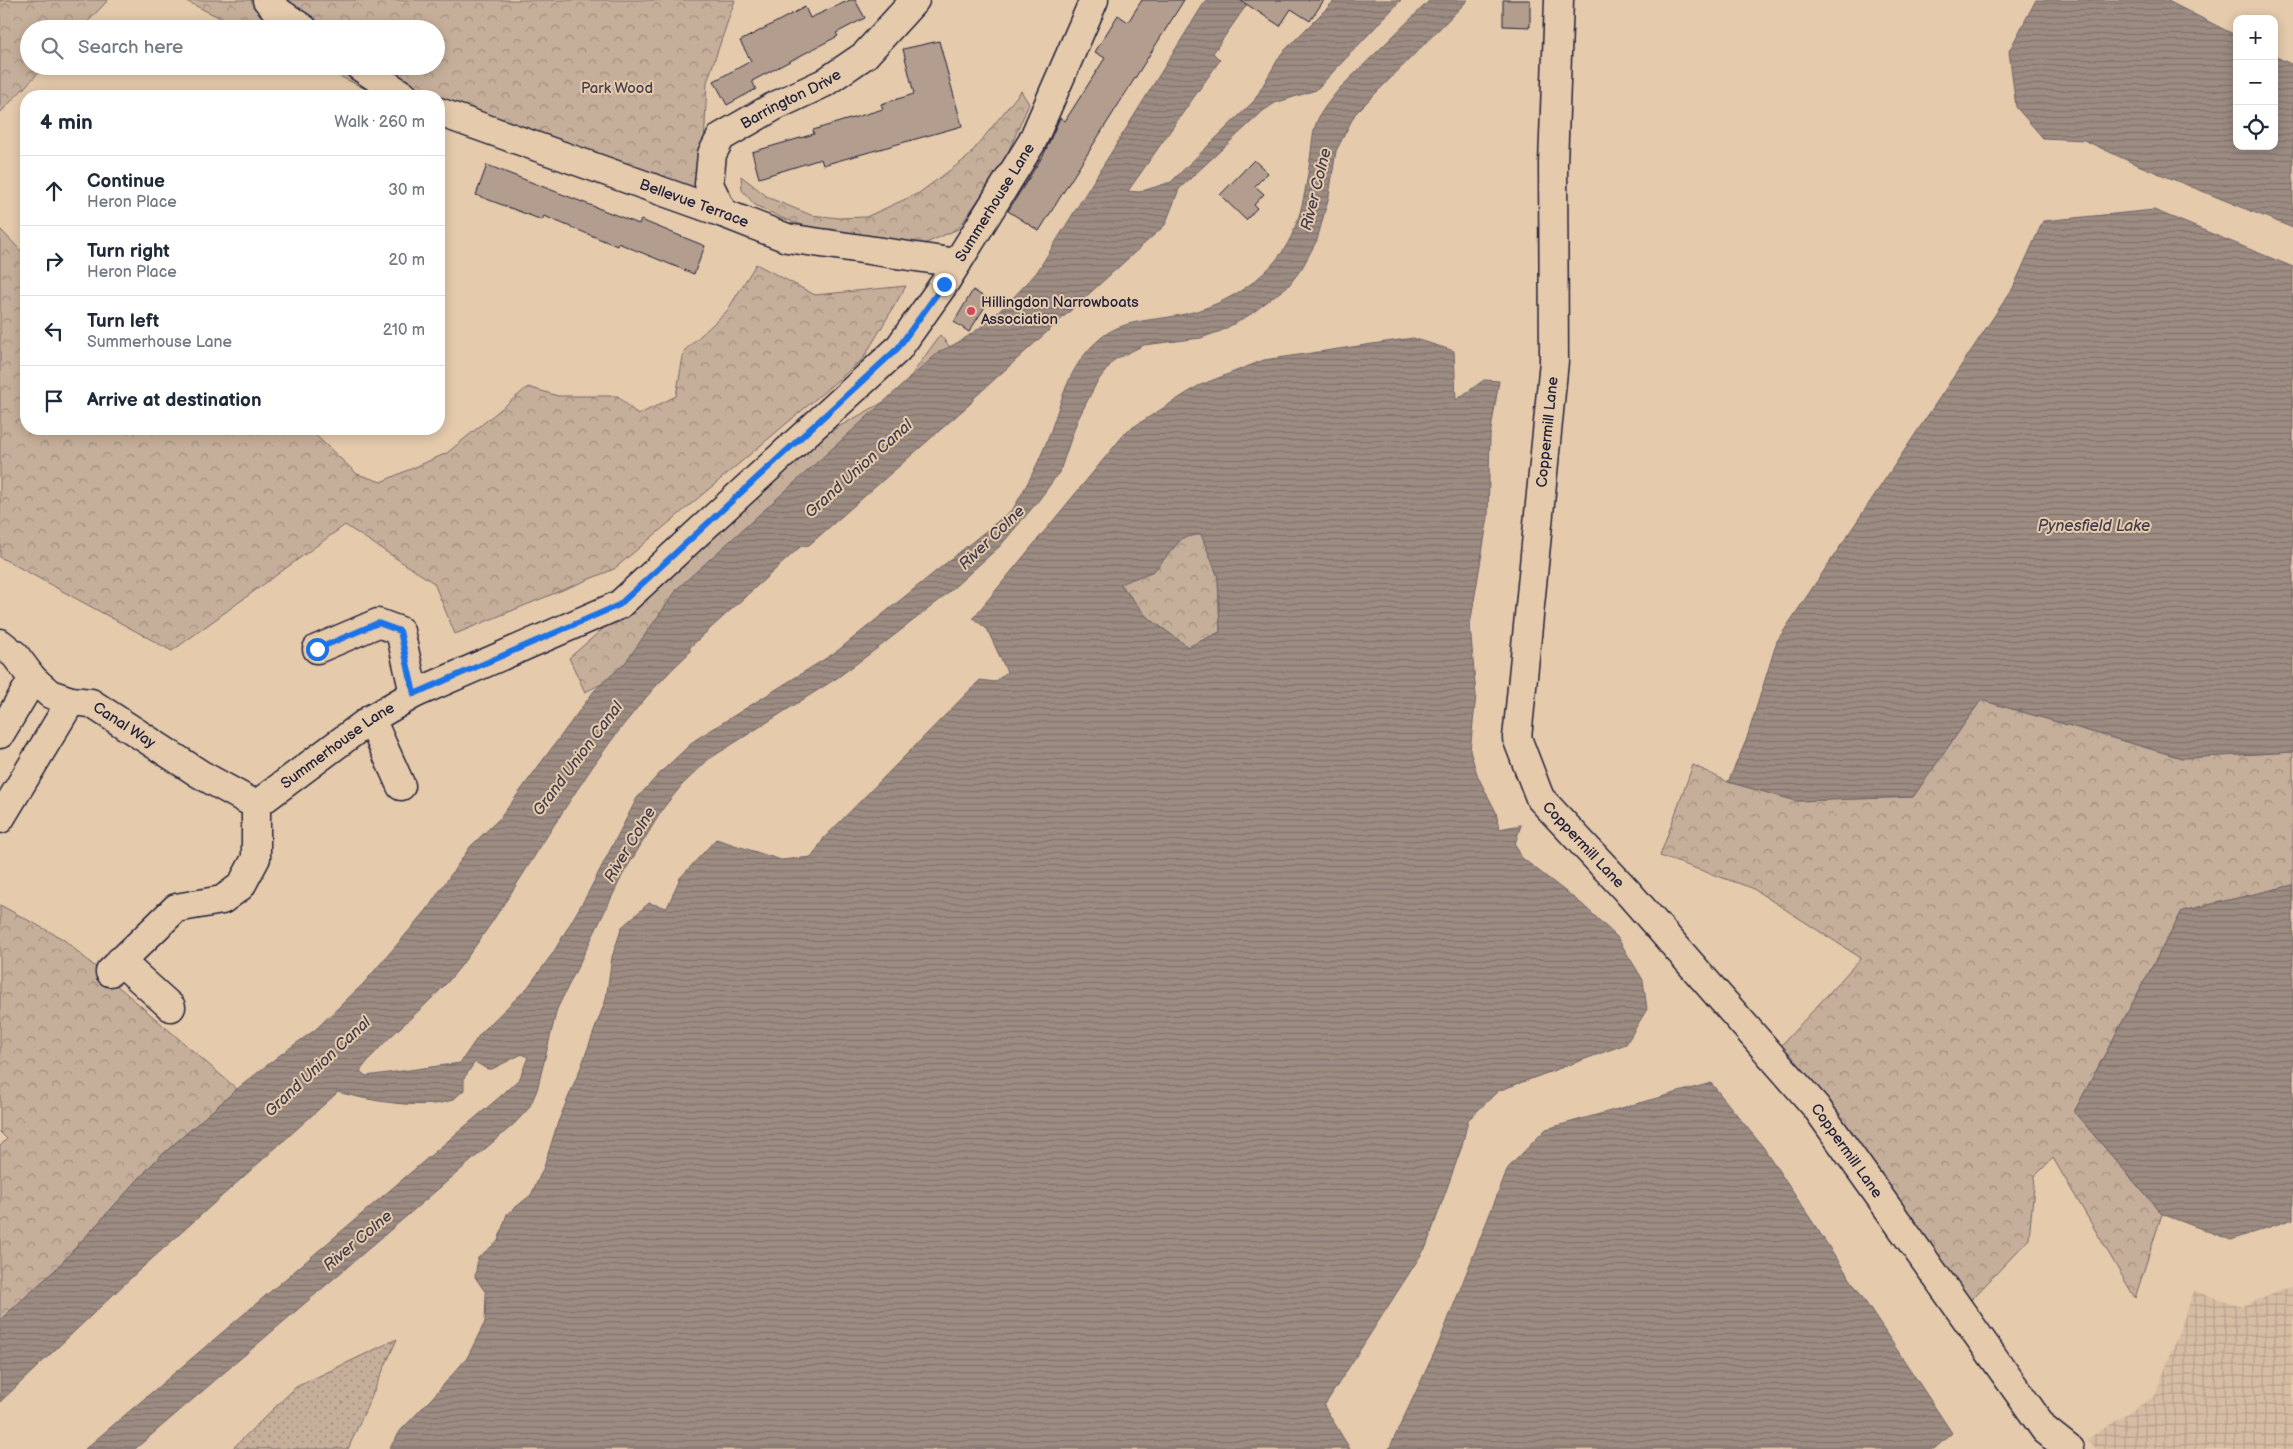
<!DOCTYPE html>
<html lang="en">
<head>
<meta charset="utf-8">
<style>
  :root { --surface:#fff; --page:#f2f2f3; --text:#1f2937; --muted:#747a83; --line:#e0e1e3 }
  body { margin:0; font-family:"Balsamiq Sans",sans-serif; background:var(--page); color:var(--text) }
  .controls { position:absolute; right:15px; top:15px; display:grid; overflow:hidden; border-radius:10px; box-shadow:0 2px 12px #0003 }
  .controls button { width:45px; height:45px; display:grid; place-items:center; padding:0; border:0; border-bottom:1px solid var(--line); background:var(--surface); color:var(--text); font:25px sans-serif }
  .stop { position:absolute; width:15px; height:15px; margin:-11px; border:4px solid #1a73e8; border-radius:50%; background:#fff }
  .stop.end { background:#1a73e8; border-color:#fff; box-shadow:0 1px 5px #0008 }
  .list { margin:0; padding:0; list-style:none }
  h2 { display:flex; justify-content:space-between; align-items:center; height:65px; margin:0; padding:0 20px; font-size:21px }
  h2 small { font-size:16px; font-weight:400; color:var(--muted) }
  .list li { display:grid; grid-template-columns:32px 1fr auto; gap:15px; align-items:center; box-sizing:border-box; height:70px; padding:0 20px; border-top:1px solid var(--line) }
  .list b { display:block; font-size:19px; white-space:nowrap }
  .list p { margin:0; font-size:16px; white-space:nowrap; color:var(--muted) }
  .list em { font-size:16px; font-style:normal; color:var(--muted) }
  .icon { flex:none; width:28px; height:28px; fill:none; stroke:currentColor; stroke-width:2; stroke-linecap:round; stroke-linejoin:round }
  .map { position:relative; flex:none; width:2293px; height:1449px; overflow:hidden }
  .search { position:absolute; background:var(--surface); box-shadow:0 2px 12px #0003; left:20px; top:20px; width:425px; height:55px; display:flex; align-items:center; gap:12px; box-sizing:border-box; padding:0 18px; border-radius:28px; color:var(--muted); font-size:19px }
  .panel { position:absolute; background:var(--surface); box-shadow:0 2px 12px #0003; left:20px; top:90px; width:425px; height:345px; border-radius:20px }
  .map>svg:first-child { display:block }
</style>
</head>
<body>
<div class="map">
<svg width="2293" height="1449" viewBox="0 0 2293 1449">
  <defs>
    <pattern id="industrial-grid" width="8" height="8" patternUnits="userSpaceOnUse" patternTransform="scale(1.25)"><rect width="8" height="8" fill="#d6bca3"/><path d="M0 4h8M4 0v8" fill="none" stroke="#b7a18d"/></pattern>
    <pattern id="grass-dots" width="8" height="8" patternUnits="userSpaceOnUse" patternTransform="scale(1.25)"><rect width="8" height="8" fill="#c6af9a"/><path d="M2 2h.1M6 6h.1" fill="none" stroke="#a08e7f" stroke-width="1.8" stroke-linecap="round"/></pattern>
    <pattern id="forest-crowns" width="20" height="18" patternUnits="userSpaceOnUse" patternTransform="scale(1.25)"><rect width="20" height="18" fill="#c6af9a"/><path d="M2 6a3 3 0 1 1 6 0M12 15a3 3 0 1 1 6 0" fill="none" stroke="#a08e7f"/></pattern>
    <pattern id="water-rules" width="6" height="5" patternUnits="userSpaceOnUse" patternTransform="scale(1.25)"><rect width="6" height="5" fill="#9d8c82"/><path d="M0 2.5h6" fill="none" stroke="#80726c"/></pattern>
  </defs>
  <rect width="100%" height="100%" fill="#e5caac"/>
  <filter id="ink" filterUnits="userSpaceOnUse"><feTurbulence type="fractalNoise" baseFrequency=".02" numOctaves="2"/><feDisplacementMap in="SourceGraphic" scale="10" xChannelSelector="R" yChannelSelector="G"/><feConvolveMatrix kernelMatrix="1 2 1 2 8 2 1 2 1" color-interpolation-filters="sRGB"/></filter>
  <g filter="url(#ink)">
    <!-- industrial -->
    <polygon fill="url(#industrial-grid)" points="2293,1286 2293,1449 2097,1449 2086,1440 2155,1396 2194,1291 2242,1306"/>
    <!-- grass -->
    <polygon fill="url(#grass-dots)" stroke="#74686a" points="397,1339 348,1449 232,1449 296,1387"/>
    <!-- forest -->
    <g fill="url(#forest-crowns)" stroke="#74686a">
      <polygon points="0,0 108,0 81,29 29,29 29,66 45,66 0,113"/>
      <polygon points="184,0 735,0 707,82 701,210 439,120 439,96 380,96 319,66 436,66 436,29 243,29"/>
      <polygon points="1021,91 1029,104 1003,164 958,229 917,247 820,231 782,218 755,205 742,190 741,176 769,198 811,215 839,218 866,217 919,193 968,157"/>
      <polygon points="0,229 26,256 26,429 309,429 357,474 381,482 447,453 528,387 558,396 618,396 638,415 676,396 684,351 727,311 756,264 815,295 906,286 863,359 614,569 455,634 434,583 345,525 172,651 0,557"/>
      <polygon points="940,335 950,347 909,425 643,664 585,692 569,658 831,431 898,394"/>
      <polygon points="1201,534 1218,577 1220,632 1188,647 1146,616 1120,583 1154,571 1182,538"/>
      <polygon points="1981,700 2182,758 2293,752 2293,885 2182,911 2074,1112 2162,1214 2135,1298 2053,1158 2035,1176 2029,1239 1971,1300 1778,1049 1861,958 1752,888 1660,856 1693,765 1728,782 1797,801 1913,797"/>
      <polygon points="0,905 63,939 237,1089 156,1160 55,1270 0,1320 0,1146 7,1139 0,1132"/>
    </g>
    <!-- water -->
    <g fill="url(#water-rules)" stroke="#6c6266" fill-rule="evenodd">
      <path d="M1206 0H1250L1213 53 1220 60 1128 191 1139 192 1171 182 1254 101 1281 54 1335 0H1401L1316 90 1275 103 1263 111 1179 189 1165 225 974 398 971 403 809 545 800 547 690 647V652C591 743 539 862 460 967 431 1006 388 1032 360 1071L366 1076 460 1063 480 1034 528 987 553 953 587 895 637 798 661 772 695 740 836 652 1013 509C1025 489 1036 468 1045 446 1062 405 1065 367 1102 337 1126 318 1157 321 1185 314 1220 306 1254 287 1277 259 1300 231 1305 194 1310 160 1312 147 1312 131 1318 119 1323 108 1332 98 1340 88L1430 0H1468L1355 114 1336 151 1329 196 1317 240 1302 268 1289 285 1251 314 1221 331 1201 338 1144 345 1114 360 1097 382 1077 421 1060 471 1039 500 1000 546 941 599 883 644 837 678 709 759 682 785 664 807 623 874 557 1009 537 1090 529 1108 514 1124 135 1449H85L502 1095 520 1078 528 1057 522 1054 492 1069H487L475 1062 464 1078V1090C460 1093 456 1098 452 1100 424 1111 366 1100 338 1092L135 1274 0 1402V1320L55 1270 156 1160 237 1089 280 1055 315 1030 363 984 426 911 470 847 501 817 594 691 625 663 678 588 940 351C978 336 1010 302 1037 272Z"/>
      <polygon points="2036,0 2166,0 2237,36 2237,146 2274,146 2274,56 2293,65 2293,228 2133,163 2084,140 2043,138 2016,107 2009,51"/>
      <polygon points="2154,210 2293,267 2293,752 2182,758 1981,700 1913,797 1797,801 1728,782 1746,741 1777,641 2013,288 2043,221"/>
      <path d="M1413 338 1454 351 1456 400 1484 380 1499 381 1490 436 1488 517 1470 625 1476 695 1470 751 1478 777 1496 812 1499 829 1521 825 1515 844 1522 858 1583 905 1617 937 1643 980 1647 1009 1626 1044 1498 1091 1468 1120 1462 1146 1426 1247 1324 1406 1350 1449H389L401 1430 432 1398 467 1358 485 1322 486 1293 475 1277 478 1258 498 1241 507 1214 531 1195 544 1167 558 1122 581 1067 606 999 612 957 622 927 649 903 667 908 680 878 716 839 781 860 812 857 824 838 980 680 995 682 1007 672 987 629 973 618 1127 431 1198 386 1264 360ZM1201 534 1218 577 1220 632 1188 647 1146 616 1120 584 1154 571 1182 538Z"/>
      <polygon points="2293,885 2293,1219 2231,1240 2162,1214 2074,1112 2182,911"/>
      <polygon points="1711,1083 1763,1147 1952,1433 1934,1449 1389,1449 1438,1345 1508,1168 1546,1129"/>
    </g>
    <!-- building -->
    <g fill="#b29d8e" stroke="#22223b">
      <polygon points="850,0 855,0 865,18 836,33 838,36 752,81 756,89 727,105 714,81 751,61 740,41 805,7 810,18"/>
      <polygon points="1142,0 1184,0 1039,231 1008,211 1044,154 1058,122 1060,118 1065,121 1105,58 1095,52 1118,15 1128,22"/>
      <polygon points="1240,0 1324,0 1310,21 1291,9 1280,26"/>
      <polygon points="1503,0 1530,0 1530,27 1503,26"/>
      <polygon points="939,41 962,126 823,165 821,159 759,178 752,152 814,134 813,130 883,109 881,104 914,94 903,49"/>
      <polygon points="1254,160 1268,173 1255,186 1264,194 1254,205 1257,208 1246,220 1220,195"/>
      <polygon points="487,165 639,224 641,220 705,246 694,274 618,243 617,246 544,216 542,220 476,195"/>
      <polygon points="973,290 989,300 969,332 954,322"/>
    </g>
    <g fill="none" stroke-linecap="round" stroke-linejoin="round">
      <!-- minor casing -->
      <g stroke="#22223b" stroke-width="31">
        <g id="minor">
          <polyline points="267,0 276,10 304,29"/>
          <path id="s1" d="M1559 0 1553 164 1554 361 1517 738 1540 798 1626 890 1816 1107 2045 1430 2069 1449"/>
          <polyline points="359,66 404,96"/>
          <path id="s2" d="M439 112 723 213 787 238 957 263"/>
          <path id="s3" d="M723 213 709 184 712 154 721 137 773 107 824 83 865 55 915 0"/>
          <path id="s4" d="M0 643 15 655 33 679 50 694 71 701 91 703 200 774 256 805"/>
          <polyline points="317,649 378,623 400,631 414,694"/>
          <polyline points="371,719 401,786"/>
          <polyline points="0,734 33,679"/>
          <polyline points="0,819 71,701"/>
          <polyline points="120,961 171,1007"/>
          <path id="s5" d="M110 972 176 908 222 900 241 886 256 858V805L371 719 414 694 619 605 898 349 944 284 1032 142 1094 0"/>
        </g>
      </g>
      <!-- minor -->
      <use href="#minor" stroke="#e5caac" stroke-width="28"/>
    </g>
  </g>
  <g fill="none" stroke-linecap="round" stroke-linejoin="round" filter="url(#ink)">
    <!-- route -->
    <polyline stroke="#1a73e8" stroke-width="6" points="317,649 378,623 400,631 414,694 619,605 898,348 944,284"/>
  </g>
  <!-- markers -->
  <circle fill="#d1495b" stroke="#e5caac" stroke-width="2" cx="971" cy="311" r="5"/>
  <g text-anchor="middle" stroke-width="4" stroke-linejoin="round" paint-order="stroke">
    <!-- park labels -->
    <g font-size="15" fill="#433e4e" stroke="#e5caac">
      <text x="617" y="93">Park Wood</text>
    </g>
    <!-- street labels -->
    <g font-size="15" fill="#22223b" stroke="#e5caac">
      <text dy="5" stroke="none"><textPath href="#s3" startOffset="161">Barrington Drive</textPath></text>
      <text dy="5" stroke="none"><textPath href="#s2" startOffset="271">Bellevue Terrace</textPath></text>
      <text dy="5" stroke="none"><textPath href="#s5" startOffset="1218">Summerhouse Lane</textPath></text>
      <text transform="translate(1547 432) rotate(-84)" y="5">Coppermill Lane</text>
      <text dy="5" stroke="none"><textPath href="#s4" startOffset="154">Canal Way</textPath></text>
      <text dy="5" stroke="none"><textPath href="#s5" startOffset="348">Summerhouse Lane</textPath></text>
      <text dy="5" stroke="none"><textPath href="#s1" startOffset="868">Coppermill Lane</textPath></text>
      <text dy="5" stroke="none"><textPath href="#s1" startOffset="1272">Coppermill Lane</textPath></text>
    </g>
    <!-- poi labels -->
    <g font-size="15" fill="#22223b" stroke="#e5caac" text-anchor="start">
      <text x="981" y="307">Hillingdon Narrowboats<tspan x="981" dy="17">Association</tspan></text>
    </g>
    <!-- water labels -->
    <g font-size="16" font-style="italic" fill="#413c4d" stroke="#e5caac">
      <text transform="translate(1315 189) rotate(-76)" y="6">River Colne</text>
      <text transform="translate(858 468) rotate(-42)" y="6">Grand Union Canal</text>
      <text x="2094" y="531">Pynesfield Lake</text>
      <text transform="translate(991 537) rotate(-44)" y="6">River Colne</text>
      <text transform="translate(577 758) rotate(-53)" y="6">Grand Union Canal</text>
      <text transform="translate(629 844) rotate(-59)" y="6">River Colne</text>
      <text transform="translate(317 1066) rotate(-43)" y="6">Grand Union Canal</text>
      <text transform="translate(357 1240) rotate(-40)" y="6">River Colne</text>
    </g>
  </g>
</svg>
<div class="controls">
<button>+</button>
<button>−</button>
<button><svg class="icon" aria-label="locate" viewBox="0 0 24 24"><circle cx="12" cy="12" r="6"/><path d="M12 2v4M12 18v4M2 12h4M18 12h4"/></svg></button>
</div>
<div class="stop" style="left:317px;top:649px"></div>
<div class="stop end" style="left:944px;top:284px"></div>
<div class="search"><svg class="icon" aria-label="search" viewBox="0 0 24 24"><circle cx="10" cy="10" r="6"/><path d="M15 15l6 6"/></svg>Search here</div>
<section class="panel">
<h2>4 min<small>Walk · 260 m</small></h2>
<ul class="list">
<li><svg class="icon" aria-label="ahead" viewBox="0 0 24 24"><path d="M12 20V5M6 11l6-6 6 6"/></svg><div><b>Continue</b><p>Heron Place</p></div><em>30 m</em></li>
<li><svg class="icon" aria-label="right" viewBox="0 0 24 24"><path d="M7 20v-9h11M14 6l5 5-5 5"/></svg><div><b>Turn right</b><p>Heron Place</p></div><em>20 m</em></li>
<li><svg class="icon" aria-label="left" viewBox="0 0 24 24"><path d="M17 20v-9H6M10 6l-5 5 5 5"/></svg><div><b>Turn left</b><p>Summerhouse Lane</p></div><em>210 m</em></li>
<li><svg class="icon" aria-label="arrive" viewBox="0 0 24 24"><path d="M6 21V4h12l-3 4 3 4H6"/></svg><div><b>Arrive at destination</b></div></li>
</ul>
</section>
</div>
</body>
</html>
